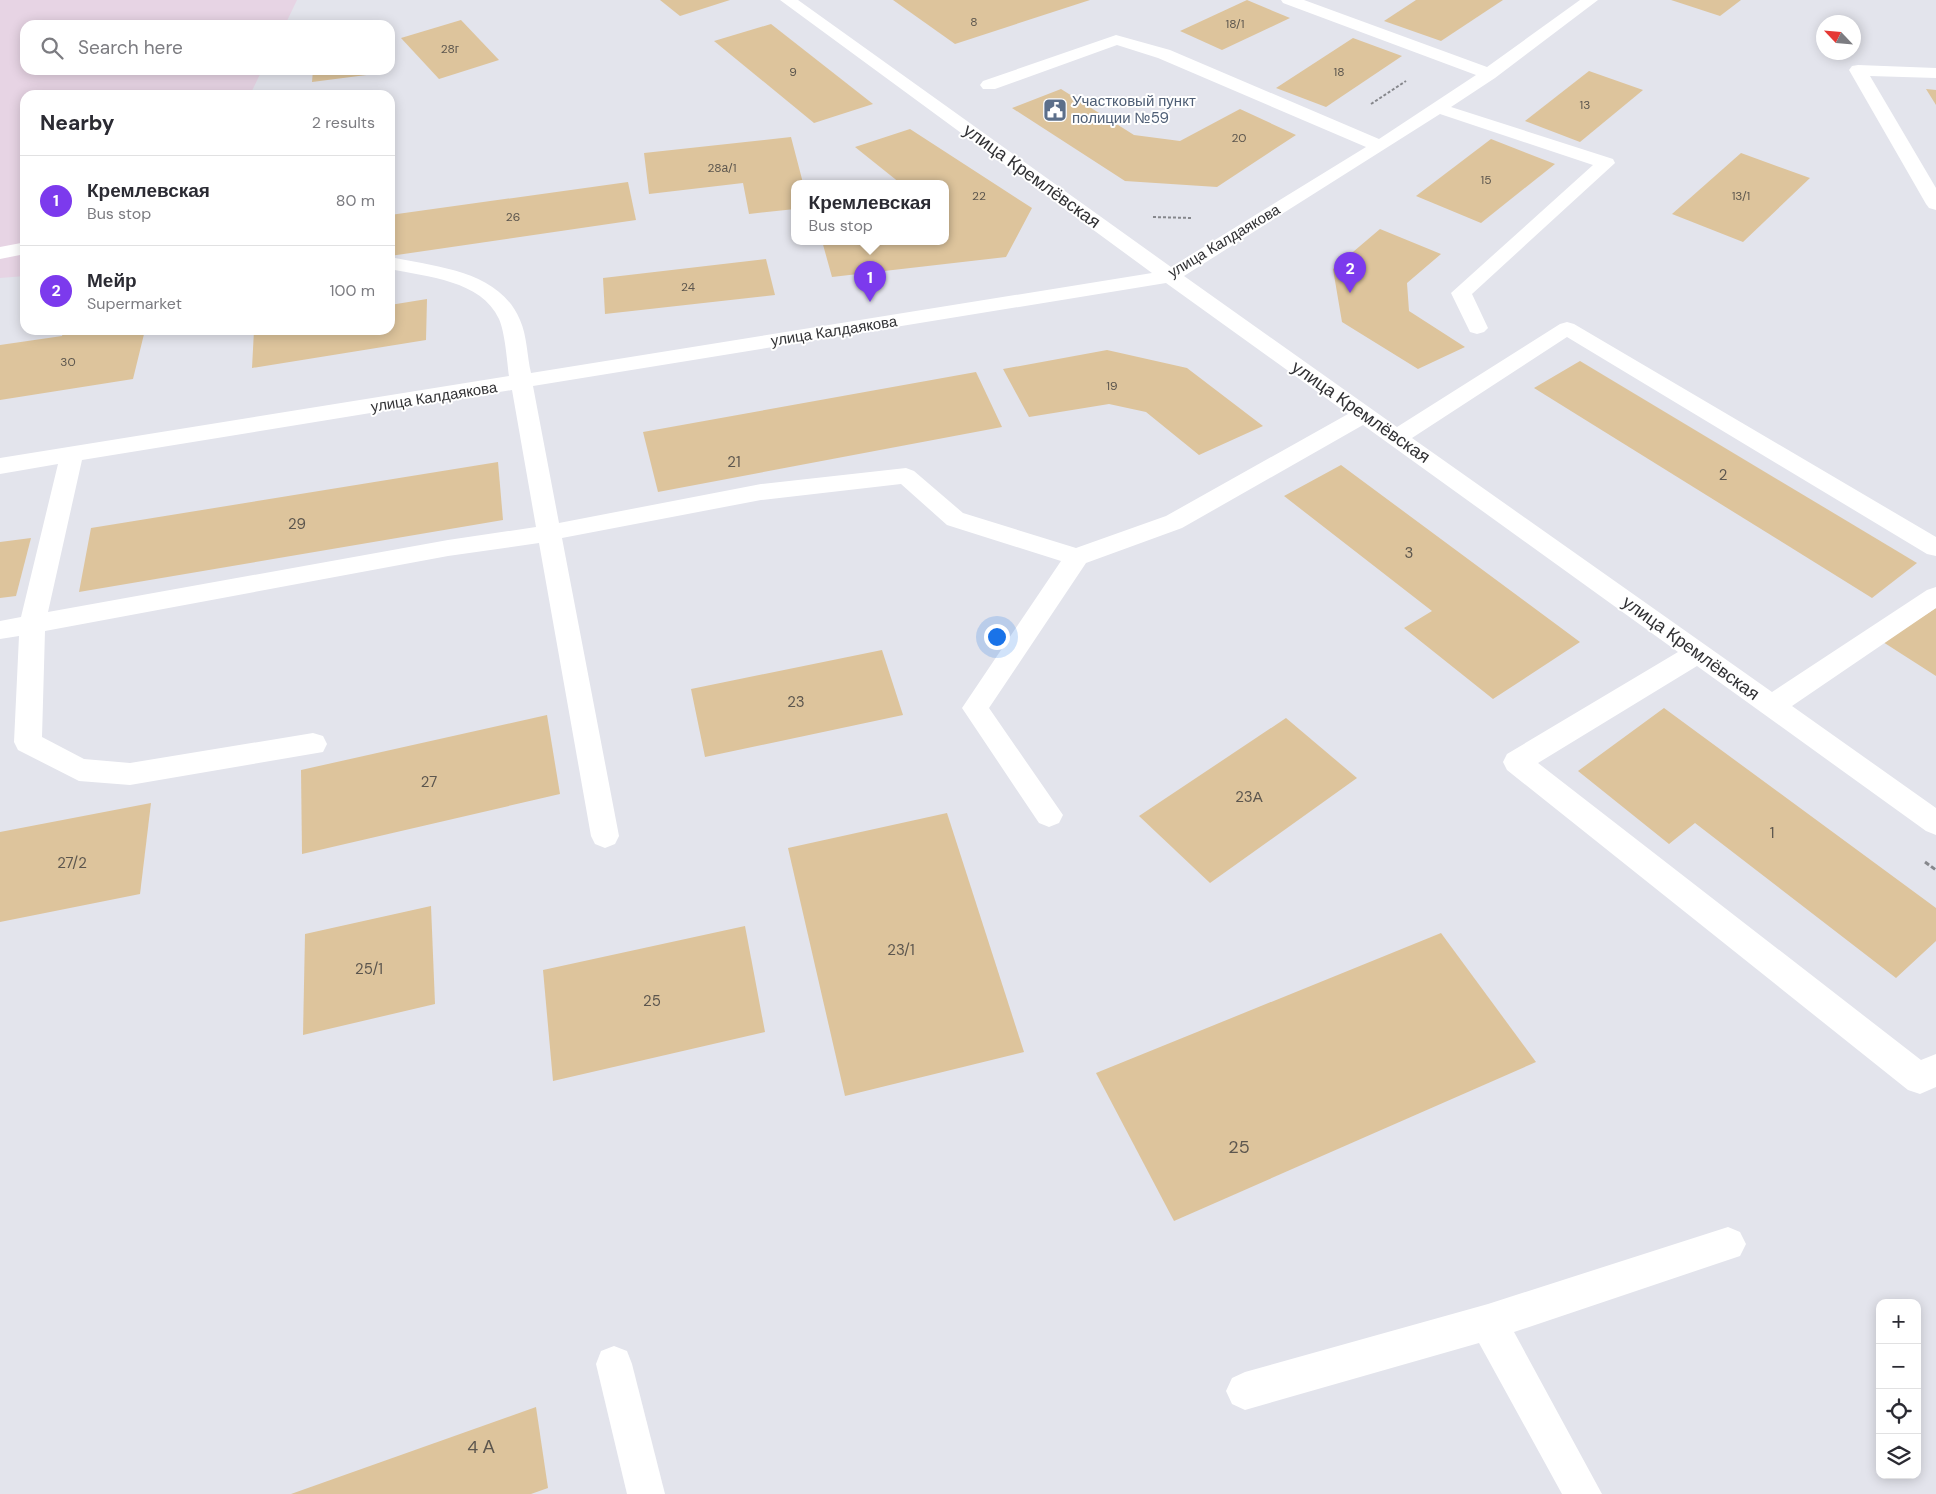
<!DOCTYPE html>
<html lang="en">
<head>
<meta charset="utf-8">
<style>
  :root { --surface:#fff; --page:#f2f2f3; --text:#2b2b33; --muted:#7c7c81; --line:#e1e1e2; --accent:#7c3aed }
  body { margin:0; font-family:"DM Sans",sans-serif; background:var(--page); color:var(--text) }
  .controls { position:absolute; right:15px; bottom:15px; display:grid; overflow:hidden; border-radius:10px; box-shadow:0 2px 12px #0003 }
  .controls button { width:45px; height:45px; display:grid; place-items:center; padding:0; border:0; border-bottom:1px solid var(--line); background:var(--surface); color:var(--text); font:25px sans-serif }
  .compass { position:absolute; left:1816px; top:15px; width:45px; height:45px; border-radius:50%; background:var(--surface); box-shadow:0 2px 12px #0003; rotate:296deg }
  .you { position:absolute; left:996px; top:636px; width:18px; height:18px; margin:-12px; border:4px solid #fff; border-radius:50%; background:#1a73e8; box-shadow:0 0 0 8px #1a73e833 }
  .badge { display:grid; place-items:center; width:32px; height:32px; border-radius:50%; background:var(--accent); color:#fff; font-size:16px; font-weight:700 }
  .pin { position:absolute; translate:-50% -41px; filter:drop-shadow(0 1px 2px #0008) }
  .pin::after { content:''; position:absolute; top:26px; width:18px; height:15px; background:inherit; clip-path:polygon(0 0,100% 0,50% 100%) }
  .popup { position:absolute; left:791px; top:180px; width:158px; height:65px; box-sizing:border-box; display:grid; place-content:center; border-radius:10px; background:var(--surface); filter:drop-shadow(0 1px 4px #0005); font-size:16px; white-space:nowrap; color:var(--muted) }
  .popup b { font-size:19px; color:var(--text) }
  .popup::after { content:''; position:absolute; left:50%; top:100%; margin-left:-10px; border:10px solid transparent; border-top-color:var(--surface) }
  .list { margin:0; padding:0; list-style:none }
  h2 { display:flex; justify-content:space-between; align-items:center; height:65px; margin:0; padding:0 20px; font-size:21px }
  h2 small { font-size:16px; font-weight:400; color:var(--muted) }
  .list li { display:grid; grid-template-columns:32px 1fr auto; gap:15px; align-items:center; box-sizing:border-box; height:90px; padding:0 20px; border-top:1px solid var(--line) }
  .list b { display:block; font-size:19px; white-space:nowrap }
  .list p { margin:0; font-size:16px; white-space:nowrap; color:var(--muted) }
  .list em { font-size:16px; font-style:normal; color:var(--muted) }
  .icon { flex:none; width:28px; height:28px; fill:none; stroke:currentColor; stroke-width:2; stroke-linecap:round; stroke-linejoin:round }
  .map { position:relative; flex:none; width:1936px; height:1494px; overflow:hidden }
  .search { position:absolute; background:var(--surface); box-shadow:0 2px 12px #0003; left:20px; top:20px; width:375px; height:55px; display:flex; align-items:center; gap:12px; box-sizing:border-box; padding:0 18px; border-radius:15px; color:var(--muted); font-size:19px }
  .panel { position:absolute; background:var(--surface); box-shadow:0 2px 12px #0003; left:20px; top:90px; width:375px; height:245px; border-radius:15px }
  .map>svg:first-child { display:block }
</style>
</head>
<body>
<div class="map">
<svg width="1936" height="1494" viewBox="0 0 1936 1494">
  <rect width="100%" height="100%" fill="#e3e4ec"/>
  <!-- industrial -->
  <polygon fill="#e7d4e4" points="0,0 297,0 285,25 25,25 25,70 262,70 250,95 25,95 25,276 0,278"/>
  <!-- building -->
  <g fill="#ddc49c">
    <polygon points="660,0 730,0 680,16"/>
    <polygon points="893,0 1090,0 955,44"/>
    <polygon points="1247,0 1290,18 1222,50 1180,31"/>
    <polygon points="1416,0 1503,0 1441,41 1384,21"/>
    <polygon points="1671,0 1741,0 1720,16"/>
    <polygon points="461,20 499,60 439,79 401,38"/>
    <polygon points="771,24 873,104 814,123 714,41"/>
    <polygon points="1353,38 1402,56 1326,107 1276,88"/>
    <polygon points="313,70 383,70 382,73 312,82"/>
    <polygon points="1589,71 1643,90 1580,142 1525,121"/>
    <polygon points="1061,89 1134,135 1180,141 1240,109 1296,135 1217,187 1125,181 1012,108"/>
    <polygon points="1926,89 1936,90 1936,105"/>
    <polygon points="910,129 1032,208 1006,257 832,277 822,241 945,241 945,183 900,183 855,147"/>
    <polygon points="791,137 803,183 795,183 795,209 749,214 743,183 649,194 644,153"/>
    <polygon points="1491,139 1555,164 1481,223 1416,196"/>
    <polygon points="1741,153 1810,178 1743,242 1672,214"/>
    <polygon points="628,182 636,220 390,256 390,215"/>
    <polygon points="1380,229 1441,254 1407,283 1409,311 1465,347 1418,369 1342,322 1333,269"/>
    <polygon points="766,259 775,295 605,314 603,278"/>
    <polygon points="427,299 426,340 252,368 254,330 390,330 390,305"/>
    <polygon points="64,330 145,330 133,379 0,400 0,345 62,336"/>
    <polygon points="1107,350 1187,368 1263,426 1199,455 1146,412 1109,404 1029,417 1003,369"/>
    <polygon points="1580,361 1917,563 1872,598 1534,388"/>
    <polygon points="976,372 1002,427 658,492 643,432"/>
    <polygon points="498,462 503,520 79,592 91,528"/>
    <polygon points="1341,465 1580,642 1493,699 1404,628 1432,611 1284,496"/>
    <polygon points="31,538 16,596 0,598 0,542"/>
    <polygon points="1936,608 1936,676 1883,642"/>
    <polygon points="882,650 903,715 705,757 691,689"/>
    <polygon points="1664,708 1936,908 1936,941 1896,978 1695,823 1669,844 1578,771"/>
    <polygon points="547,715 560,794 302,854 301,770"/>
    <polygon points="1286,718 1357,778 1210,883 1139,816"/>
    <polygon points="151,803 140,894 0,922 0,832"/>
    <polygon points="947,813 1024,1052 845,1096 788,848"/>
    <polygon points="431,906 435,1004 303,1035 305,934"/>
    <polygon points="745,926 765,1032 553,1081 543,970"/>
    <polygon points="1441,933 1536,1062 1174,1221 1096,1073"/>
    <polygon points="536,1407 548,1488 531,1494 291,1494"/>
  </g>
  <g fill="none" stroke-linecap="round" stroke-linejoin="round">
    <!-- path-far1 -->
    <g stroke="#86878c" stroke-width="2" stroke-dasharray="3 2" stroke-linecap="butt">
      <polyline points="1371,104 1406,81"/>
      <polyline points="1153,217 1192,218"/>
    </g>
    <!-- path -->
    <polyline stroke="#86878c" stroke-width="3" stroke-dasharray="5 2.5" stroke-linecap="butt" points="1925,862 1936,870"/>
    <!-- minor -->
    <g fill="#fff" fill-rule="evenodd">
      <path d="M780 0H798L1171 267 1366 147 1158 58 1117 45 995 89H983L980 85 983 81 1116 35 1170 50 1379 139 1476 75 1283 3 1281 0H1304L1487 67 1580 0H1598L1495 78 1451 107 1613 159 1615 163 1472 294 1488 328 1484 332 1477 334 1470 332 1451 293 1593 165 1440 114 1184 276 1397 427 1560 324 1567 322 1574 324 1936 537V556L1927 554 1567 337 1412 438 1772 692 1927 590 1936 587V608L1792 706 1936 808V835L1926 831 1697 666 1538 763 1921 1060 1936 1054V1087L1920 1094 1908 1090 1507 770 1503 762 1507 754 1678 652 1363 425 1182 528 1086 563 989 708 1063 815 1059 823 1049 827 1039 823 962 708 1061 561 947 525 901 484 761 500 562 538 619 836 615 844 605 848 595 844 591 836 539 543 448 556 45 631 42 737 84 759 130 763 313 733 323 736 327 744 323 752 130 785 79 781 18 750 14 742 19 636 0 639V621L21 617 58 464 0 474V458L509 376C507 360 505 333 499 319 481 280 427 277 390 269V257C436 267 499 270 520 320 527 335 527 356 531 373L1152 273ZM1166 283 1348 414 1166 516 1076 548 963 513 914 471 906 468 761 484 559 523 533 386ZM512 390 536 527 448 540 48 612 82 460Z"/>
      <polygon points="1858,65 1936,68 1936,78 1870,76 1936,188 1936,210 1929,208 1926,204 1849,70 1852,66"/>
      <polygon points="21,243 25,244 25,254 0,259 0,247"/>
      <polygon points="1728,1227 1740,1232 1746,1244 1740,1256 1514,1332 1602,1494 1562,1494 1479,1343 1245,1410 1232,1404 1226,1391 1232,1378 1245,1372 1488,1304"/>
      <polygon points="614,1346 627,1351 632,1364 665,1494 627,1494 596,1364 601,1351"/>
    </g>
  </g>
  <!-- icons -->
  <defs>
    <g id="civic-square" transform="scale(1.25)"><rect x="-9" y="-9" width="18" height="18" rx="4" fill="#5c6f8a" stroke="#fff"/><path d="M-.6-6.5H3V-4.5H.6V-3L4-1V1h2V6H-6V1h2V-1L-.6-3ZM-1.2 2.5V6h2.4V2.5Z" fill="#fff"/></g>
  </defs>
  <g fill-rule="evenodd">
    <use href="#civic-square" x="1055" y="110"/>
  </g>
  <g text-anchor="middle" stroke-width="4" stroke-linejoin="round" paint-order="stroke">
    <!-- far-number labels -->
    <g font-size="12" fill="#5c564e">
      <text x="974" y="26">8</text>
      <text x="1235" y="28">18/1</text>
      <text x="450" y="53">28г</text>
      <text x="793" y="76">9</text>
      <text x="1339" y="76">18</text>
      <text x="1585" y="109">13</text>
      <text x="1239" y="142">20</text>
      <text x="722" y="172">28а/1</text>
      <text x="1486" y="184">15</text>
      <text x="979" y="200">22</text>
      <text x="1741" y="200">13/1</text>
      <text x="513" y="221">26</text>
      <text x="688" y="291">24</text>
      <text x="68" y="366">30</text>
      <text x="1112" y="390">19</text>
    </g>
    <!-- far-service labels -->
    <g font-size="15" fill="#4e5e75" stroke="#fff" text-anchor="start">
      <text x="1072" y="106">Участковый пункт<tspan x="1072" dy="17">полиции №59</tspan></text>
    </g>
    <!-- far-street labels -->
    <g font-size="15" fill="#313134" stroke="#fff">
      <text transform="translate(1224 241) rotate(-31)" y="5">улица Калдаякова</text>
      <text transform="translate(834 331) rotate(-9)" y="5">улица Калдаякова</text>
      <text transform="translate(434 397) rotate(-9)" y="5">улица Калдаякова</text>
    </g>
    <!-- number labels -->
    <g font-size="15" fill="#5c564e">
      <text x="734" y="467">21</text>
      <text x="1723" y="480">2</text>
      <text x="297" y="529">29</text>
      <text x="1409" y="558">3</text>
      <text x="796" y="707">23</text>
      <text x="429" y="787">27</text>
      <text x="1249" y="802">23А</text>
      <text x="1772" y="838">1</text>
      <text x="72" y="868">27/2</text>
      <text x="901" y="955">23/1</text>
      <text x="369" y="974">25/1</text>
      <text x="652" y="1006">25</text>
    </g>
    <!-- street labels -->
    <g font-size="18" fill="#313134" stroke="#fff">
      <text transform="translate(1032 176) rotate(36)" y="6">улица Кремлёвская</text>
      <text transform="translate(1361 412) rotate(35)" y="6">улица Кремлёвская</text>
      <text transform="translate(1691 648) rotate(36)" y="6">улица Кремлёвская</text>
    </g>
    <!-- near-number labels -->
    <g font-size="18" fill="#5c564e">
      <text x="1239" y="1153">25</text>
      <text x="481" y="1453">4 А</text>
    </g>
  </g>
</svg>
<div class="controls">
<button>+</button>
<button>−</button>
<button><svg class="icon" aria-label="locate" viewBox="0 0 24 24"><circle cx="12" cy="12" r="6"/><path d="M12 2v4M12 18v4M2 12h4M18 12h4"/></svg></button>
<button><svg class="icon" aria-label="layers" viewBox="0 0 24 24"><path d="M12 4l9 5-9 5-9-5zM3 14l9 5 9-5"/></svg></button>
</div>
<svg class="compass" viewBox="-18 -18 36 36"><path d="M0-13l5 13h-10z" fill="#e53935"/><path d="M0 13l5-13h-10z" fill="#7c7c81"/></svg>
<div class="you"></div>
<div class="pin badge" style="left:870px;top:302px">1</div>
<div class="popup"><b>Кремлевская</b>Bus stop</div>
<div class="pin badge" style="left:1350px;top:293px">2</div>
<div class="search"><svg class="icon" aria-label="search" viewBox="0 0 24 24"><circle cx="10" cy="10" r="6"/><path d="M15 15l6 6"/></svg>Search here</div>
<section class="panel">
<h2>Nearby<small>2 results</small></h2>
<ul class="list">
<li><span class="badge">1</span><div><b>Кремлевская</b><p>Bus stop</p></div><em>80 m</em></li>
<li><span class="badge">2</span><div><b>Мейр</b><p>Supermarket</p></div><em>100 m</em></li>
</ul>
</section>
</div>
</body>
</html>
